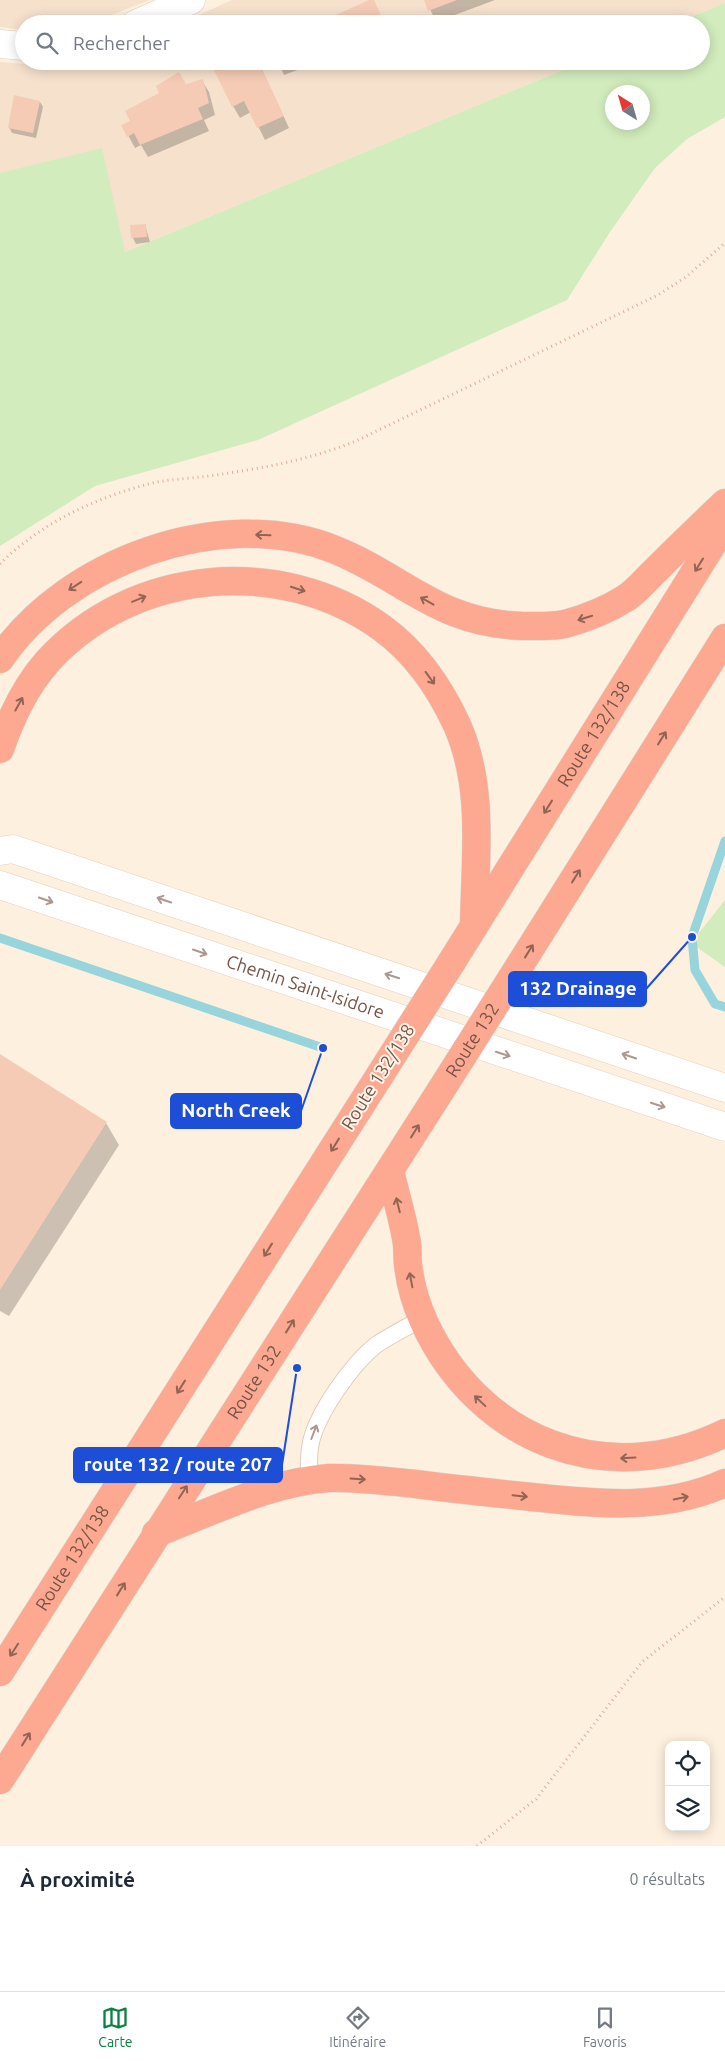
<!DOCTYPE html>
<html lang="fr">
<head>
<meta charset="utf-8">
<style>
  :root { --surface:#fff; --page:#f6f6f7; --text:#1f2937; --muted:#747a83; --line:#e0e1e3; --accent:#0b8043 }
  body { margin:0; font-family:Ubuntu,sans-serif; background:var(--page); color:var(--text) }
  .controls { position:absolute; right:15px; bottom:15px; display:grid; overflow:hidden; border-radius:10px; box-shadow:0 2px 12px #0003 }
  .controls button { width:45px; height:45px; display:grid; place-items:center; padding:0; border:0; border-bottom:1px solid var(--line); background:var(--surface); color:var(--text); font:25px sans-serif }
  .compass { position:absolute; left:605px; top:85px; width:45px; height:45px; border-radius:50%; background:var(--surface); box-shadow:0 2px 12px #0003; rotate:323deg }
  .list { margin:0; padding:0; list-style:none }
  h2 { display:flex; justify-content:space-between; align-items:center; height:65px; margin:0; padding:0 20px; font-size:21px }
  h2 small { font-size:16px; font-weight:400; color:var(--muted) }
  .icon { flex:none; width:28px; height:28px; fill:none; stroke:currentColor; stroke-width:2; stroke-linecap:round; stroke-linejoin:round }
  .map { position:relative; flex:none; width:725px; height:1846px; overflow:hidden }
  .search { position:absolute; background:var(--surface); box-shadow:0 2px 12px #0003; left:15px; right:15px; top:15px; height:55px; display:flex; align-items:center; gap:12px; box-sizing:border-box; padding:0 18px; border-radius:28px; color:var(--muted); font-size:19px }
  .sheet { height:145px; background:var(--surface) }
  nav { display:flex; justify-content:space-around; align-items:center; box-sizing:border-box; height:70px; border-top:1px solid var(--line); background:var(--surface); font-size:14px; color:var(--muted) }
  nav a { display:grid; justify-items:center; gap:2px }
  nav .on { color:var(--accent) }
  .map>svg:first-child { display:block }
</style>
</head>
<body>
<div class="map">
<svg width="725" height="1846" viewBox="0 0 725 1846">
  <rect width="100%" height="100%" fill="#fef0df"/>
  <!-- residential -->
  <g fill="#f6e1cd">
    <polygon points="0,0 150,0 87,24 24,24 24,30 0,27"/>
    <polygon points="232,0 725,0 725,3 674,24 179,24"/>
    <polygon points="67,61 584,61 125,252 0,255 0,62 39,65"/>
  </g>
  <!-- green -->
  <g fill="#d2ecbd" fill-rule="evenodd">
    <path d="M725 3V117L687 139 655 168 610 232 567 300 258 440 95 486 0 546V173L102 148 125 252 584 61H701V24H674ZM612 92H642V122H612Z"/>
    <polygon points="725,900 725,967 691,943"/>
  </g>
  <!-- shadow -->
  <g fill="#0003">
    <polygon points="426,0 495,0 436,22"/>
    <polygon points="230,61 258,61 289,128 265,140 251,112 240,118 233,106"/>
    <polygon points="278,61 310,61 311,65 284,75"/>
    <polygon points="345,61 357,61 348,65"/>
    <polygon points="202,81 209,92 215,115 204,120 209,131 148,157 141,145 135,148 123,126 185,85"/>
    <polygon points="40,102 43,107 36,138 12,133 9,127"/>
    <polygon points="145,225 150,242 136,244 133,238"/>
    <polygon points="0,1056 106,1123 119,1145 9,1316 0,1311"/>
  </g>
  <g fill="none" stroke-linecap="round" stroke-linejoin="round">
    <!-- stream -->
    <g stroke="#98d4db" stroke-width="9">
      <polyline points="725,841 692,937 695,970 715,1004 725,1007"/>
      <polyline points="0,938 323,1048"/>
    </g>
  </g>
  <!-- building -->
  <g fill="#f5cbb5">
    <polygon points="369,0 374,0 385,24 326,24 325,20"/>
    <polygon points="424,0 457,0 428,11"/>
    <polygon points="227,61 258,61 284,116 257,128 244,101 232,107 213,68"/>
    <polygon points="276,61 303,61 280,70"/>
    <polygon points="179,72 186,84 203,79 209,103 198,108 203,119 140,145 134,133 127,137 121,125 130,121 125,111 159,93 156,86"/>
    <polygon points="14,95 40,101 33,133 8,128"/>
    <polygon points="146,224 147,237 131,238 130,225"/>
    <polygon points="0,1054 107,1122 0,1290"/>
  </g>
  <g fill="none" stroke-linecap="round" stroke-linejoin="round">
    <!-- lane casing -->
    <g stroke="#e2ccba" stroke-width="18">
      <path id="lane" d="M309 1480C309 1467 308 1455 311 1442 318 1412 352 1364 376 1345 391 1335 407 1327 423 1318"/>
    </g>
    <!-- street casing -->
    <g stroke="#e2ccba" stroke-width="29">
      <g id="street">
        <polyline points="136,24 191,0"/>
        <polyline points="0,44 24,46"/>
      </g>
    </g>
    <!-- secondary casing -->
    <g stroke="#eaceba" stroke-width="29">
      <g id="secondary">
        <polyline points="0,851 13,849 725,1088"/>
        <path id="s1" d="M0 885 725 1127"/>
      </g>
    </g>
    <!-- highway casing -->
    <g stroke="#dbd3cf" stroke-width="29">
      <g id="highway">
        <path d="M0 659C66 561 221 505 333 549 404 577 438 624 523 626 537 626 551 627 565 624 587 618 607 610 626 598 638 590 648 577 659 567 681 545 703 524 725 503"/>
        <path d="M0 749C11 717 25 687 47 662 132 568 281 555 382 628 415 652 440 688 457 725 485 788 475 859 474 926"/>
        <path id="s2" d="M451 963 725 524"/>
        <polyline points="508,984 725,638"/>
        <path d="M390 1171C395 1193 402 1215 406 1238 408 1246 407 1255 408 1264 410 1284 416 1304 424 1322 479 1441 606 1491 725 1433"/>
        <path d="M156 1533C212 1512 269 1482 329 1478 357 1477 387 1481 415 1484 454 1489 493 1493 532 1497 597 1504 664 1511 725 1483"/>
        <path id="s3" d="M0 1672 380 1075"/>
        <path id="s4" d="M0 1780 441 1090"/>
      </g>
    </g>
    <!-- path -->
    <g stroke="#daae98" stroke-width="3" stroke-dasharray="1 4" stroke-linecap="butt">
      <path d="M0 564C38 525 93 499 145 485 165 479 188 479 209 476 263 468 306 461 356 441L658 295 686 277 725 243"/>
      <polyline points="477,1846 536,1799 642,1662 725,1597"/>
    </g>
    <!-- lane -->
    <use href="#lane" stroke="#fff" stroke-width="16"/>
    <!-- street -->
    <use href="#street" stroke="#fff" stroke-width="28"/>
    <!-- secondary -->
    <use href="#secondary" stroke="#fff" stroke-width="28"/>
    <!-- highway -->
    <use href="#highway" stroke="#fda891" stroke-width="28"/>
    <!-- highway-bridge casing -->
    <g stroke="#dbd3cf" stroke-width="29" stroke-linecap="butt">
      <g id="highway-bridge">
        <polyline points="380,1075 451,963"/>
        <path id="s5" d="M441 1090 508 984"/>
      </g>
    </g>
    <!-- highway-bridge -->
    <use href="#highway-bridge" stroke="#fda891" stroke-width="28"/>
  </g>
  <!-- one-way arrows -->
  <defs><path id="oneway-shaft" d="M-6 0H5M1.5-3L5.5 0L1.5 3" fill="none" stroke-width="1.6" stroke-linecap="round" stroke-linejoin="round" transform="scale(1.25)"/></defs>
  <g stroke="#916554">
    <use href="#oneway-shaft" transform="translate(263 535) rotate(-178)"/>
    <use href="#oneway-shaft" transform="translate(699 565) rotate(122)"/>
    <use href="#oneway-shaft" transform="translate(75 586) rotate(146)"/>
    <use href="#oneway-shaft" transform="translate(298 589) rotate(18)"/>
    <use href="#oneway-shaft" transform="translate(139 599) rotate(-22)"/>
    <use href="#oneway-shaft" transform="translate(427 601) rotate(-151)"/>
    <use href="#oneway-shaft" transform="translate(585 618) rotate(163)"/>
    <use href="#oneway-shaft" transform="translate(430 678) rotate(54)"/>
    <use href="#oneway-shaft" transform="translate(19 704) rotate(-61)"/>
    <use href="#oneway-shaft" transform="translate(662 738) rotate(-58)"/>
    <use href="#oneway-shaft" transform="translate(548 807) rotate(122)"/>
    <use href="#oneway-shaft" transform="translate(576 876) rotate(-58)"/>
    <use href="#oneway-shaft" transform="translate(529 951) rotate(-58)"/>
    <use href="#oneway-shaft" transform="translate(415 1131) rotate(-58)"/>
    <use href="#oneway-shaft" transform="translate(335 1145) rotate(122)"/>
    <use href="#oneway-shaft" transform="translate(398 1205) rotate(-104)"/>
    <use href="#oneway-shaft" transform="translate(268 1250) rotate(122)"/>
    <use href="#oneway-shaft" transform="translate(411 1280) rotate(-101)"/>
    <use href="#oneway-shaft" transform="translate(290 1326) rotate(-58)"/>
    <use href="#oneway-shaft" transform="translate(181 1387) rotate(122)"/>
    <use href="#oneway-shaft" transform="translate(480 1401) rotate(-137)"/>
    <use href="#oneway-shaft" transform="translate(628 1458) rotate(177)"/>
    <use href="#oneway-shaft" transform="translate(358 1479) rotate(4)"/>
    <use href="#oneway-shaft" transform="translate(183 1492) rotate(-57)"/>
    <use href="#oneway-shaft" transform="translate(520 1496) rotate(6)"/>
    <use href="#oneway-shaft" transform="translate(681 1498) rotate(-11)"/>
    <use href="#oneway-shaft" transform="translate(121 1589) rotate(-58)"/>
    <use href="#oneway-shaft" transform="translate(14 1650) rotate(123)"/>
    <use href="#oneway-shaft" transform="translate(26 1739) rotate(-58)"/>
  </g>
  <g stroke="#ad988f">
    <use href="#oneway-shaft" transform="translate(46 900) rotate(19)"/>
    <use href="#oneway-shaft" transform="translate(164 900) rotate(-161)"/>
    <use href="#oneway-shaft" transform="translate(200 952) rotate(19)"/>
    <use href="#oneway-shaft" transform="translate(392 976) rotate(-162)"/>
    <use href="#oneway-shaft" transform="translate(503 1054) rotate(18)"/>
    <use href="#oneway-shaft" transform="translate(629 1056) rotate(-161)"/>
    <use href="#oneway-shaft" transform="translate(658 1105) rotate(18)"/>
    <use href="#oneway-shaft" transform="translate(314 1432) rotate(-69)"/>
  </g>
  <g text-anchor="middle" stroke-width="4" stroke-linejoin="round" paint-order="stroke">
    <!-- street labels -->
    <g font-size="18" fill="#765445" stroke="#fff4e7">
      <text dy="6" stroke="none"><textPath href="#s2" startOffset="270">Route 132/138</textPath></text>
      <text dy="6" stroke="none"><textPath href="#s1" startOffset="322">Chemin Saint-Isidore</textPath></text>
      <text dy="6" stroke="none"><textPath href="#s5" startOffset="59">Route 132</textPath></text>
      <text transform="translate(378 1077) rotate(-58)" y="6">Route 132/138</text>
      <text dy="6" stroke="none"><textPath href="#s4" startOffset="472">Route 132</textPath></text>
      <text dy="6" stroke="none"><textPath href="#s3" startOffset="135">Route 132/138</textPath></text>
    </g>
  </g>
  <!-- callouts -->
  <path fill="none" stroke="#1d4ed8" stroke-width="2" d="M692 937L646 989M323 1048L301 1111M297 1368L282 1465"/>
  <g fill="#1d4ed8" stroke="#fff4e7" stroke-width="2">
    <circle cx="692" cy="937" r="5"/>
    <circle cx="323" cy="1048" r="5"/>
    <circle cx="297" cy="1368" r="5"/>
  </g>
  <g fill="#1d4ed8" stroke="#1d4ed8" stroke-width="2">
    <rect x="509" y="972" width="137" height="34" rx="5"/>
    <rect x="171" y="1094" width="130" height="34" rx="5"/>
    <rect x="74" y="1448" width="208" height="34" rx="5"/>
  </g>
  <g font-size="19" text-anchor="middle" font-weight="bold" fill="#fff">
    <text x="578" y="995">132 Drainage</text>
    <text x="236" y="1117">North Creek</text>
    <text x="178" y="1471">route 132 / route 207</text>
  </g>
</svg>
<div class="controls">
<button><svg class="icon" aria-label="locate" viewBox="0 0 24 24"><circle cx="12" cy="12" r="6"/><path d="M12 2v4M12 18v4M2 12h4M18 12h4"/></svg></button>
<button><svg class="icon" aria-label="layers" viewBox="0 0 24 24"><path d="M12 4l9 5-9 5-9-5zM3 14l9 5 9-5"/></svg></button>
</div>
<svg class="compass" viewBox="-18 -18 36 36"><path d="M0-13l5 13h-10z" fill="#e53935"/><path d="M0 13l5-13h-10z" fill="#747a83"/></svg>
<div class="search"><svg class="icon" aria-label="search" viewBox="0 0 24 24"><circle cx="10" cy="10" r="6"/><path d="M15 15l6 6"/></svg>Rechercher</div>
</div>
<section class="sheet">
<h2>À proximité<small>0 résultats</small></h2>
<ul class="list">
</ul>
</section>
<nav>
<a class="on"><svg class="icon" aria-label="map" viewBox="0 0 24 24"><path d="M3 6l6-2 6 2 6-2v14l-6 2-6-2-6 2zM9 4v14M15 6v14"/></svg>Carte</a>
<a><svg class="icon" aria-label="directions" viewBox="0 0 24 24"><path d="M12 3l9 9-9 9-9-9zM9 14v-3h6M13 9l2 2-2 2"/></svg>Itinéraire</a>
<a><svg class="icon" aria-label="saved" viewBox="0 0 24 24"><path d="M7 4h10v16l-5-4-5 4z"/></svg>Favoris</a>
</nav>
</body>
</html>
